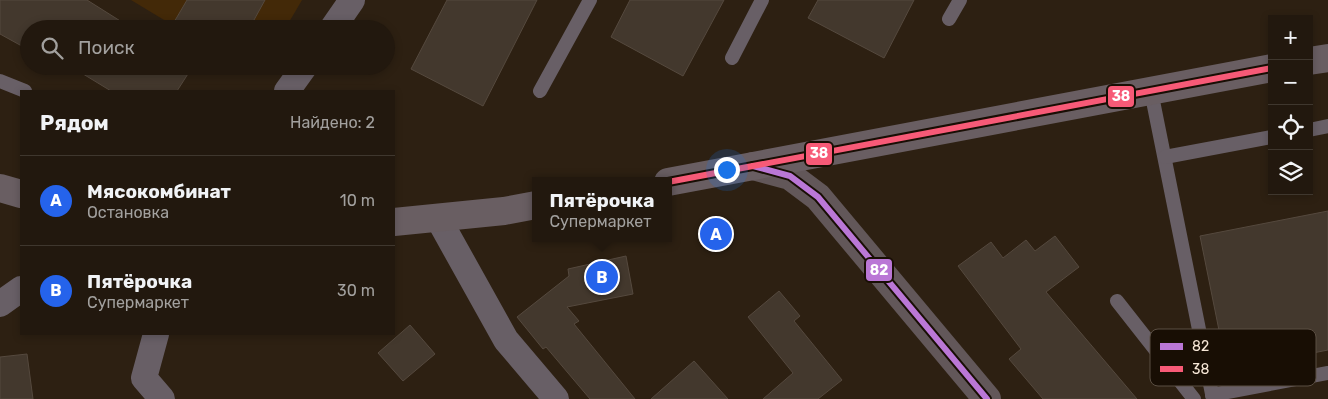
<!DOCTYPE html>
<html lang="ru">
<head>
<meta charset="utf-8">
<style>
  :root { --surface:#22180e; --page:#2a2117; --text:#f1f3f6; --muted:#a2a09e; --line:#3f372e; --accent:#2563eb }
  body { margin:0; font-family:Rubik,sans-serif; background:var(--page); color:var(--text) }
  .controls { position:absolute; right:15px; top:15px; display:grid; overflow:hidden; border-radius:0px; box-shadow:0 2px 8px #0003 }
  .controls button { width:45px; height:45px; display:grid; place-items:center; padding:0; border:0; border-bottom:1px solid var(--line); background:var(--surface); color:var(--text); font:25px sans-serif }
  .you { position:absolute; left:726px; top:169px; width:18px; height:18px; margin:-12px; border:4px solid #fff; border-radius:50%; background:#1a73e8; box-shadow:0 0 0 8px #1a73e833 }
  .badge { display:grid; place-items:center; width:32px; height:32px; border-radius:50%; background:var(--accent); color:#fff; font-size:16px; font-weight:700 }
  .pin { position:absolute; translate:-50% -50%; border:2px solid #fff; box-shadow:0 1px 5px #0006 }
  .popup { position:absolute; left:532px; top:177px; width:140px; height:65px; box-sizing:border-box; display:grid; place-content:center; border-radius:0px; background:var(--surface); filter:drop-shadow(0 1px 4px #0005); font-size:16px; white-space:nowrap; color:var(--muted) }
  .popup b { font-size:19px; color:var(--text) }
  .popup::after { content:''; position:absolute; left:50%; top:100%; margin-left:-10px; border:10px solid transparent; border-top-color:var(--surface) }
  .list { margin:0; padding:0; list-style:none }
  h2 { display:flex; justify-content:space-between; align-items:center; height:65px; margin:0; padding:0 20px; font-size:21px }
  h2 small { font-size:16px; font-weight:400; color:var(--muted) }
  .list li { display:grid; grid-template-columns:32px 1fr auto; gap:15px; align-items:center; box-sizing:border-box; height:90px; padding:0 20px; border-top:1px solid var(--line) }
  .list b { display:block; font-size:19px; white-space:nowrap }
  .list p { margin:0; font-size:16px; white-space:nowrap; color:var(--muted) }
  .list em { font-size:16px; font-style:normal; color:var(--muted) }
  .icon { flex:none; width:28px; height:28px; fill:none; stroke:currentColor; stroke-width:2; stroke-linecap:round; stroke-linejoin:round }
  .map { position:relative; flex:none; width:1328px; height:399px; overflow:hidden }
  .search { position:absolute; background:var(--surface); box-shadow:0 2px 8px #0003; left:20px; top:20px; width:375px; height:55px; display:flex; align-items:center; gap:12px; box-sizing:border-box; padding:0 18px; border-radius:28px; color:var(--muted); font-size:19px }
  .panel { position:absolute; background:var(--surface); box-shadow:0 2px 8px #0003; left:20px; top:90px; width:375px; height:245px; border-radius:0px }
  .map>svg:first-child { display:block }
</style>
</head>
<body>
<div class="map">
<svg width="1328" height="399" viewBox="0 0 1328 399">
  <rect width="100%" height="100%" fill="#2d2012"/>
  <!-- built -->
  <polygon fill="#432908" points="131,0 302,0 285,29 179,29"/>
  <!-- building -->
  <g fill="#43382d" stroke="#55493e">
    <polygon points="0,0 87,0 133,29 29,29 29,50 0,34"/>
    <polygon points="187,0 265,0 249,29 170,29"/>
    <polygon points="447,0 537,0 483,106 411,69"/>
    <polygon points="630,0 724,0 683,76 611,37"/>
    <polygon points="818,0 914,0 884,58 808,18"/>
    <polygon points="70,66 193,66 177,91 111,91"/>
    <polygon points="1328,211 1328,350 1227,370 1200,236"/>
    <polygon points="1055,236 1079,267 1046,292 1137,399 1043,399 1009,359 1021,349 958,266 991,242 1003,258 1026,240 1035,251"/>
    <polygon points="626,256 633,294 567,307 579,321 574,324 635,399 590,399 546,347 543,349 517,317 569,276 568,269"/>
    <polygon points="779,291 800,316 794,321 842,380 818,399 763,399 793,373 748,317"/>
    <polygon points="410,325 435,354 403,381 378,353"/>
    <polygon points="27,354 33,399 0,399 0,357"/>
    <polygon points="694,361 728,399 651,399"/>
  </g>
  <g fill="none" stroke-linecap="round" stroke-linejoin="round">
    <!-- service -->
    <g stroke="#685f66" stroke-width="14">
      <polyline points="949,19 960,0"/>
      <polyline points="732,58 762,0"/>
      <polyline points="0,81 25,91"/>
      <polyline points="540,91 590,0"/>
      <polyline points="1151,91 1213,399"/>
      <polyline points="1309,130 1328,126"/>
      <polyline points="1165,157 1272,137"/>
      <polyline points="1117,301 1194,399"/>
      <polyline points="1212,395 1328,373"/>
    </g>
    <!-- minor -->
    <g stroke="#685f66" stroke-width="26">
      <polyline points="332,29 352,0"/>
      <polyline points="287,91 305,66"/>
      <polyline points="438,218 506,340 556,399"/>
      <polyline points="0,304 21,289"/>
      <polyline points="156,334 144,378 162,399"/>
    </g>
    <!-- secondary -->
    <polyline stroke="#625759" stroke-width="28" points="753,166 790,176 818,197 987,399"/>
    <!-- primary -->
    <g stroke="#695e62" stroke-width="28">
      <polyline points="1309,61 1328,58"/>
      <polyline points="668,182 1272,68"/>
      <polyline points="0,188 21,194"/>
      <polyline points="394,222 504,211 536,205"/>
    </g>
    <!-- bus-1 casing -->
    <g stroke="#180e04" stroke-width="10">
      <polyline id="bus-1" points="753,166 790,176 818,197 987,399"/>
    </g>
    <!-- bus-2 casing -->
    <g stroke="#180e04" stroke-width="10">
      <polyline id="bus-2" points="668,182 1272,68"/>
    </g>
    <!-- bus-1 -->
    <use href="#bus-1" stroke="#ba77d6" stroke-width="6"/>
    <!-- bus-2 -->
    <use href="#bus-2" stroke="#f75a77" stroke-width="6"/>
  </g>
  <!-- legend -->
  <rect x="1150" y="329" width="166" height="57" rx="8" fill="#180e04" stroke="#5b4f43" stroke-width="1"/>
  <rect x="1160" y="343" width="23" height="7" fill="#ba77d6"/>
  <rect x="1160" y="366" width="23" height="6" fill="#f75a77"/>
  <g font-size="14" fill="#f7e7d7">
    <text x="1192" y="351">82</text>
    <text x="1192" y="374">38</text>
  </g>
  <g stroke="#180e04" stroke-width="2">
    <rect x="1107" y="85" width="28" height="23" rx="5" fill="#f75a77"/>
    <rect x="805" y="142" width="28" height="24" rx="5" fill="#f75a77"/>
    <rect x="865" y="258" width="28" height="24" rx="5" fill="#ba77d6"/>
  </g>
  <g font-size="14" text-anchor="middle" font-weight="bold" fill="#fff">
    <text x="1121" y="101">38</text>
    <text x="819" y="158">38</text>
    <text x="879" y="275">82</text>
  </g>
</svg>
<div class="controls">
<button>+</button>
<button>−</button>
<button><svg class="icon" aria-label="locate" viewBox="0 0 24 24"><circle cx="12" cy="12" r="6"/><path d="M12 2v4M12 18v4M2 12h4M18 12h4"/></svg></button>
<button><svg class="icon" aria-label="layers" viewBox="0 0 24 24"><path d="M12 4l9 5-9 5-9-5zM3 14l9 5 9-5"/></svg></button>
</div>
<div class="you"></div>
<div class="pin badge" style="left:716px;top:234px">A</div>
<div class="pin badge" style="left:602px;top:277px">B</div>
<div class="popup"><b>Пятёрочка</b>Супермаркет</div>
<div class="search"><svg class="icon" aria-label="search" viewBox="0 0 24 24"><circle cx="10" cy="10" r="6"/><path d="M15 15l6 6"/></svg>Поиск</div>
<section class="panel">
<h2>Рядом<small>Найдено: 2</small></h2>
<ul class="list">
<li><span class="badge">A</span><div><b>Мясокомбинат</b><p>Остановка</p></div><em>10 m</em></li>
<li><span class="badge">B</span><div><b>Пятёрочка</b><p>Супермаркет</p></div><em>30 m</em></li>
</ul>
</section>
</div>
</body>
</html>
